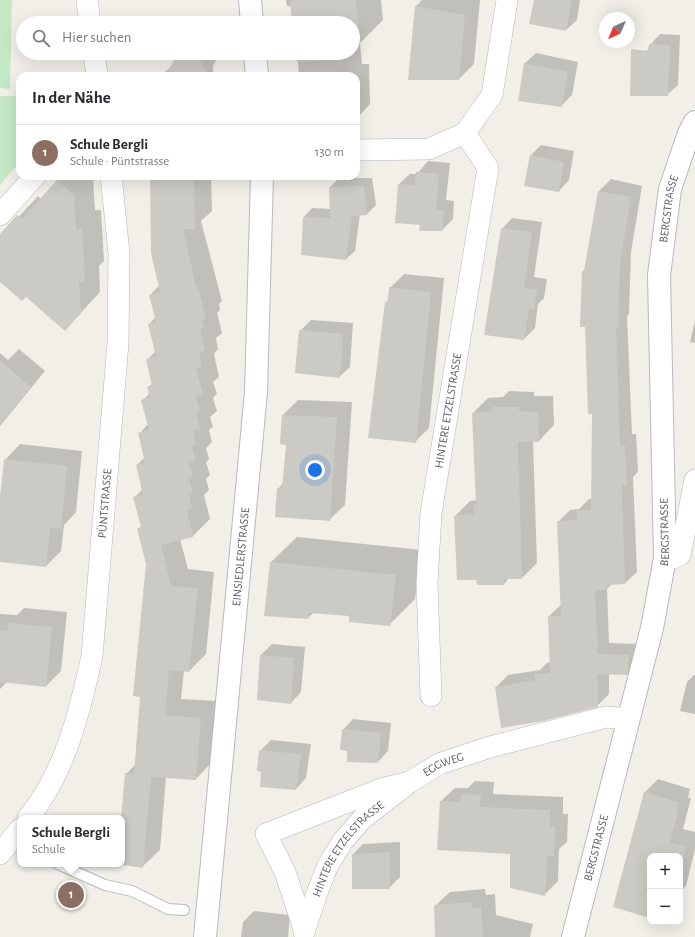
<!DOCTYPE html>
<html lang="de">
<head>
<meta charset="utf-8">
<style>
  :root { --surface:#fff; --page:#f7f7f7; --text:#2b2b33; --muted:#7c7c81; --line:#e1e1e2; --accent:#db2777 }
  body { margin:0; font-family:"Alegreya Sans",sans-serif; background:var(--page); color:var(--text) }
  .controls { position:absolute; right:12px; bottom:12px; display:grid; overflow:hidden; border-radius:8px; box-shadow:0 4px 16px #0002 }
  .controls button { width:36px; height:36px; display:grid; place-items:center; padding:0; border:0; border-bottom:1px solid var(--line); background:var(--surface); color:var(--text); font:20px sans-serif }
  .compass { position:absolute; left:599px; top:12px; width:36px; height:36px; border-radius:50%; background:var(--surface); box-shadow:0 4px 16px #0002; rotate:224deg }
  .you { position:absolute; left:315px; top:470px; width:14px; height:14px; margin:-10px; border:3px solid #fff; border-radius:50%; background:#1a73e8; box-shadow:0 0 0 6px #1a73e833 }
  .badge { display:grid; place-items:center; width:26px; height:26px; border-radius:50%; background:var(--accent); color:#fff; font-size:13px; font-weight:700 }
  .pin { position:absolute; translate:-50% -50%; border:2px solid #fff; box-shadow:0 1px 4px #0006 }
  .popup { position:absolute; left:17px; top:815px; width:108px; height:52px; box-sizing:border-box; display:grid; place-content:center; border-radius:8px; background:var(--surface); filter:drop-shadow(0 1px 3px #0005); font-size:13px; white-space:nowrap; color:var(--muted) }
  .popup b { font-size:15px; color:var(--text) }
  .popup::after { content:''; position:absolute; left:50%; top:100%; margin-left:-8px; border:8px solid transparent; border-top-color:var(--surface) }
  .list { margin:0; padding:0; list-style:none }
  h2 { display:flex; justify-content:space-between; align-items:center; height:52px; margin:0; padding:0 16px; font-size:17px }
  h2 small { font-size:13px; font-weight:400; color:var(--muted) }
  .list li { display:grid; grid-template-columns:26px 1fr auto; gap:12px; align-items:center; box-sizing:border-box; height:56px; padding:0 16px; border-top:1px solid var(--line) }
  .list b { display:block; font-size:15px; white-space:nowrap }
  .list p { margin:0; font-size:13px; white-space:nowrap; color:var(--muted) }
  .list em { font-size:13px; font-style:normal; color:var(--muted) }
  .icon { flex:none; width:22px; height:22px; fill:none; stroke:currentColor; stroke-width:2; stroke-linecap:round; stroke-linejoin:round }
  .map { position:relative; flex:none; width:695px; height:937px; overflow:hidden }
  .search { position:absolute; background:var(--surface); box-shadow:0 4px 16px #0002; left:16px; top:16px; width:344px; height:44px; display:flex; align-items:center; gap:10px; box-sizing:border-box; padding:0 14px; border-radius:22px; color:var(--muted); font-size:15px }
  .panel { position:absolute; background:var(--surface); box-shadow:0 4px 16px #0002; left:16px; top:72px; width:344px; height:108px; border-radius:12px }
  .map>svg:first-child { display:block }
</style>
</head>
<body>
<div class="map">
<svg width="695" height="937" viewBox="0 0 695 937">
  <rect width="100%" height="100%" fill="#f1efe8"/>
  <!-- green -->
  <g fill="#c5e8c5">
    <polygon points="0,0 12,0 10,89 0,88"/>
    <polygon points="0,96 20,96 20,162 0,185"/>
  </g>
  <!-- shadow -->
  <g fill="#0003">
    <polygon points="286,0 381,0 383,20 360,43 362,64 369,64 370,104 356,119 356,76 299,76 297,53 353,53 353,23 293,23 292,6 287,6"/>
    <polygon points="422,0 480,0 474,64 459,79 409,79 416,6"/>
    <polygon points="535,0 580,0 577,20 566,30"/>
    <polygon points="660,34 680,35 678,85 667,95 647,51 650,45"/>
    <polygon points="180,53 220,53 213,66 213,76 160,76 172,66"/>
    <polygon points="536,53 578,62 572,95 561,106 520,100 525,63"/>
    <polygon points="541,145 574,151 569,180 559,191 531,155"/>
    <polygon points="428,161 450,163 446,200 454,201 453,219 442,230 421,224 399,184 410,174 417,174"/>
    <polygon points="62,176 93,176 95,210 101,210 104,261 99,266 100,292 65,330 26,296 0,280 0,237 38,196 41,199"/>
    <polygon points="151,176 211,176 212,211 201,221 222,301 219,304 220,310 217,313 222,333 216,338 218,349 214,354 219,377 213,382 217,394 213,398 217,411 210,417 213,427 209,430 212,442 206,448 209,459 206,462 210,475 206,479 209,490 204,495 210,519 193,536 180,539 188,569 214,572 206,654 189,671 184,671 181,699 217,701 212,762 196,779 166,777 160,850 143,866 119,864 122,864 126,774 136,764 141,696 147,564 138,529 142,525 135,497 143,489 137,465 145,457 139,434 148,424 142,401 150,393 148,387 153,383 147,360 156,351 149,324 156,317 150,295 160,285"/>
    <polygon points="339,178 372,178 376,205 367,214 360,214 355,251 346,259 304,217 312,208 330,209 330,187"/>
    <polygon points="611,179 642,186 631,252 629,314 627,316 632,434 636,434 638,472 633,477 637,572 625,583 612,584 607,589 609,643 640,644 638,663 627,674 609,674 609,694 597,706 496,687 508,675 540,670 547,663 551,662 549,616 561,605 558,522 570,510 579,509 589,499 592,499 593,413 583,271 585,269 599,191"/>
    <polygon points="512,218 542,222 534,277 547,279 544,298 538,304 535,328 524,339 502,229"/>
    <polygon points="404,274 444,278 429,428 415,442 386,302 389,299 390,288"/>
    <polygon points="311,320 353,323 350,367 339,377 300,331"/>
    <polygon points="695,320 695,343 690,342"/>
    <polygon points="19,349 45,371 0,426 0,353 8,360"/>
    <polygon points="509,391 534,392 534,396 553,396 554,425 539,441 533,441 537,563 522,578 509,578 504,584 455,516 470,501 477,500 473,413 488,398 503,397"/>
    <polygon points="298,400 352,402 345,505 329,520 278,489 283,483 287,444 283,415"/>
    <polygon points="20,444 82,451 76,512 64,525 61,551 46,566 0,561 0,499 5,460"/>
    <polygon points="297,537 422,550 415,599 389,625 350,615 314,612 308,618 271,562"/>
    <polygon points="24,608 67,612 61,671 46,686 7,682 0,689 0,614 17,615"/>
    <polygon points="272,644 305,647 301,692 291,703 258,699 261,655"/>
    <polygon points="695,674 695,714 680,711 687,682"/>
    <polygon points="353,719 391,723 388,751 378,762 348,750 343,730"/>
    <polygon points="271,740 311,744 306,778 296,789 262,771 260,751"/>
    <polygon points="658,779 690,789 688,798 691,798 683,829 695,832 695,849 686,886 680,892 680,856 650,856 650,917 614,906 645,792"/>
    <polygon points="475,781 494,782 493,794 563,797 563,814 568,814 567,842 559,849 558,881 544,895 511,853 441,801 455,788 468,788"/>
    <polygon points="400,842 400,877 389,888 353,854 363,844"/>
    <polygon points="485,889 486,895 495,894 496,915 533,924 530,937 436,937 435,906 450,892"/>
    <polygon points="254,911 290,915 288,937 241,937 243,922"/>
  </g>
  <!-- building -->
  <g fill="#cccac5">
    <polygon points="290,0 356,0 360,44 353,45 353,23 292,23"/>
    <polygon points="534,0 572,0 566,31 529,24"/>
    <polygon points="415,6 465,15 459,80 408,80"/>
    <polygon points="649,44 670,45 668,96 630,96 631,49 648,51"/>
    <polygon points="178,53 196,53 209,76 165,76"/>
    <polygon points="296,53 336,53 337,60 297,62"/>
    <polygon points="524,63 568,72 562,107 518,101"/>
    <polygon points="530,155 564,162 559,192 524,186"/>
    <polygon points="416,172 439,174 436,210 444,211 442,231 419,231 420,225 395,223 398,184 414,185"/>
    <polygon points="150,176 194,176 195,229 183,229 196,287 198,287 206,318 202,320 204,328 200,329 205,350 199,352 202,367 196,368 203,394 196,396 200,412 196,413 200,429 193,431 196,445 192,446 196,460 189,461 193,477 189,478 193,493 189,494 192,508 187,510 193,537 161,545 171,586 198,588 189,672 169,670 165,715 201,718 196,780 151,777 143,868 122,865 121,818 125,773 134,774 140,697 133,696 146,564 137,529 141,527 133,497 143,495 136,465 145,463 138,433 149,430 141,400 150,398 147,387 152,386 146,359 156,357 148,324 156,322 149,295 160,292 151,253"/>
    <polygon points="57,180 74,195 76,229 82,229 85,282 79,282 81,313 65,331 26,297 22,301 0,282 0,234 17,215 22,219"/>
    <polygon points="364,186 367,215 352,216 346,260 301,255 303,217 330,218 329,187"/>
    <polygon points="598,191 631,197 620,264 618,327 616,327 620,445 625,445 627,485 622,485 625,584 607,585 607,590 595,590 598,654 629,655 628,671 627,675 598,674 598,707 543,721 501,728 495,687 535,680 534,674 550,673 548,616 561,616 557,521 577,520 576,510 591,510 592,414 588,414 585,327 580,327 582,271 584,271"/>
    <polygon points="501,228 532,232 524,288 537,290 534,310 529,309 524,340 484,335"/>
    <polygon points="389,287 431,292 416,443 368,438 385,302 388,301"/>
    <polygon points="299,330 343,334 340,378 295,373"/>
    <polygon points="0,361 31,387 0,424"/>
    <polygon points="492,407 519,407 519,411 538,412 539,442 518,442 522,579 504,579 504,585 477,585 476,580 457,580 454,516 474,514 473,505 476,505 472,413 492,411"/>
    <polygon points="282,415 337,417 330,521 275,517 277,488 282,488 286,445 280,444"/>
    <polygon points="4,459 67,466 61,529 50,528 46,567 0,562 0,499"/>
    <polygon points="270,562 396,575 390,626 349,622 349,616 309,613 308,619 264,616"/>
    <polygon points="8,623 52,627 46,687 0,682 0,630 7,631"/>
    <polygon points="260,655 294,658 291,704 257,700"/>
    <polygon points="342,729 381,733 378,763 347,762 347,751 340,750"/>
    <polygon points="259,750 301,754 296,790 260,787 261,772 257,771"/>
    <polygon points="644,792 678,802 676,811 678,811 670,843 686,846 680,875 680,856 650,856 650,918 613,907"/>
    <polygon points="461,794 481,795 480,807 550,810 550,827 555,827 554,856 547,856 545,896 510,888 510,854 437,850 440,801 461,802"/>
    <polygon points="390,852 390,889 352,889 352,854"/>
    <polygon points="472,902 472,908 481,907 483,937 435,937 434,905"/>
  </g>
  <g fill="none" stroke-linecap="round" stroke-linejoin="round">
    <!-- lane casing -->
    <g stroke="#b5b8bc" stroke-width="12">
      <polyline id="lane" points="58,864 105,885 132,891 168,909 184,910"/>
    </g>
    <!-- street casing -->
    <g stroke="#b5b8bc" stroke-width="22">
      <g id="street">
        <polyline points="87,0 90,23"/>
        <polyline points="94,53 97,76"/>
        <polyline points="356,150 429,149 465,133 492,95 507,0"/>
        <polyline points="0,215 35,176"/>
        <polyline points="665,558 674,558 680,555 695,480"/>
        <path id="s1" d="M431 696 427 583 431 513 488 168 465 133"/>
        <path id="s2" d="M28 818C65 773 80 711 92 656L118 343 119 253 111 176"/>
        <polyline points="0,854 20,829"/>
        <path id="s3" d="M304 929 285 872 266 834 381 789 410 782 439 764 490 747 606 717 628 719"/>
        <path id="s4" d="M304 932 317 893 328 865 343 841 362 819 405 786"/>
      </g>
    </g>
    <!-- secondary casing -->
    <g stroke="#b6babf" stroke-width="24">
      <g id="secondary">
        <polyline points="250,0 252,23"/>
        <polyline points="255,53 257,76"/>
        <path id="s5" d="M205 937 256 392 262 176"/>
        <path id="s6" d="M573 937 652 628 665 558 659 275 670 189 689 133 695 122"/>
      </g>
    </g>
    <!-- lane -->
    <use href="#lane" stroke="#fff" stroke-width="10"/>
    <!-- street -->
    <use href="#street" stroke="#fff" stroke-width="21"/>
    <!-- secondary -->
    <use href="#secondary" stroke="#fff" stroke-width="22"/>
  </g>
  <g text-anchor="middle" stroke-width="3.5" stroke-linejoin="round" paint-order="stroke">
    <!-- street labels -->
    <g font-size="12" fill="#5f6368" stroke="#fff">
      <text dy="4" stroke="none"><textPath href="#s6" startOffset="740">BERGSTRASSE</textPath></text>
      <text dy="4" stroke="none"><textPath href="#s1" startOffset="287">HINTERE ETZELSTRASSE</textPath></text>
      <text dy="4" stroke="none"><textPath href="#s2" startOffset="329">PÜNTSTRASSE</textPath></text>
      <text dy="4" stroke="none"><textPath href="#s6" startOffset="416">BERGSTRASSE</textPath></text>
      <text dy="4" stroke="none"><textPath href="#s5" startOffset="382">EINSIEDLERSTRASSE</textPath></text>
      <text dy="4" stroke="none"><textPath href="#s3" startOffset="294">EGGWEG</textPath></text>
      <text dy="4" stroke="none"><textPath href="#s6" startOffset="92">BERGSTRASSE</textPath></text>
      <text dy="4" stroke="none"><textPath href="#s4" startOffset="96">HINTERE ETZELSTRASSE</textPath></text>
    </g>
  </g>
</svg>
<div class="controls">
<button>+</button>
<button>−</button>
</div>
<svg class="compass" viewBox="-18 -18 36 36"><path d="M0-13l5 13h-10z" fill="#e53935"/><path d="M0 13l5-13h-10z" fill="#7c7c81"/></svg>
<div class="you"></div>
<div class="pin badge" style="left:71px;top:895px;background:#8d6e63">1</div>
<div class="popup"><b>Schule Bergli</b>Schule</div>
<div class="search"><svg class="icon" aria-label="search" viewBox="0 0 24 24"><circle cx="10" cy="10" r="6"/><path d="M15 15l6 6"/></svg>Hier suchen</div>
<section class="panel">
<h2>In der Nähe<small></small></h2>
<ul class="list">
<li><span class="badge" style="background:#8d6e63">1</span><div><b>Schule Bergli</b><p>Schule · Püntstrasse</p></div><em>130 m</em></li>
</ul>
</section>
</div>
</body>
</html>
